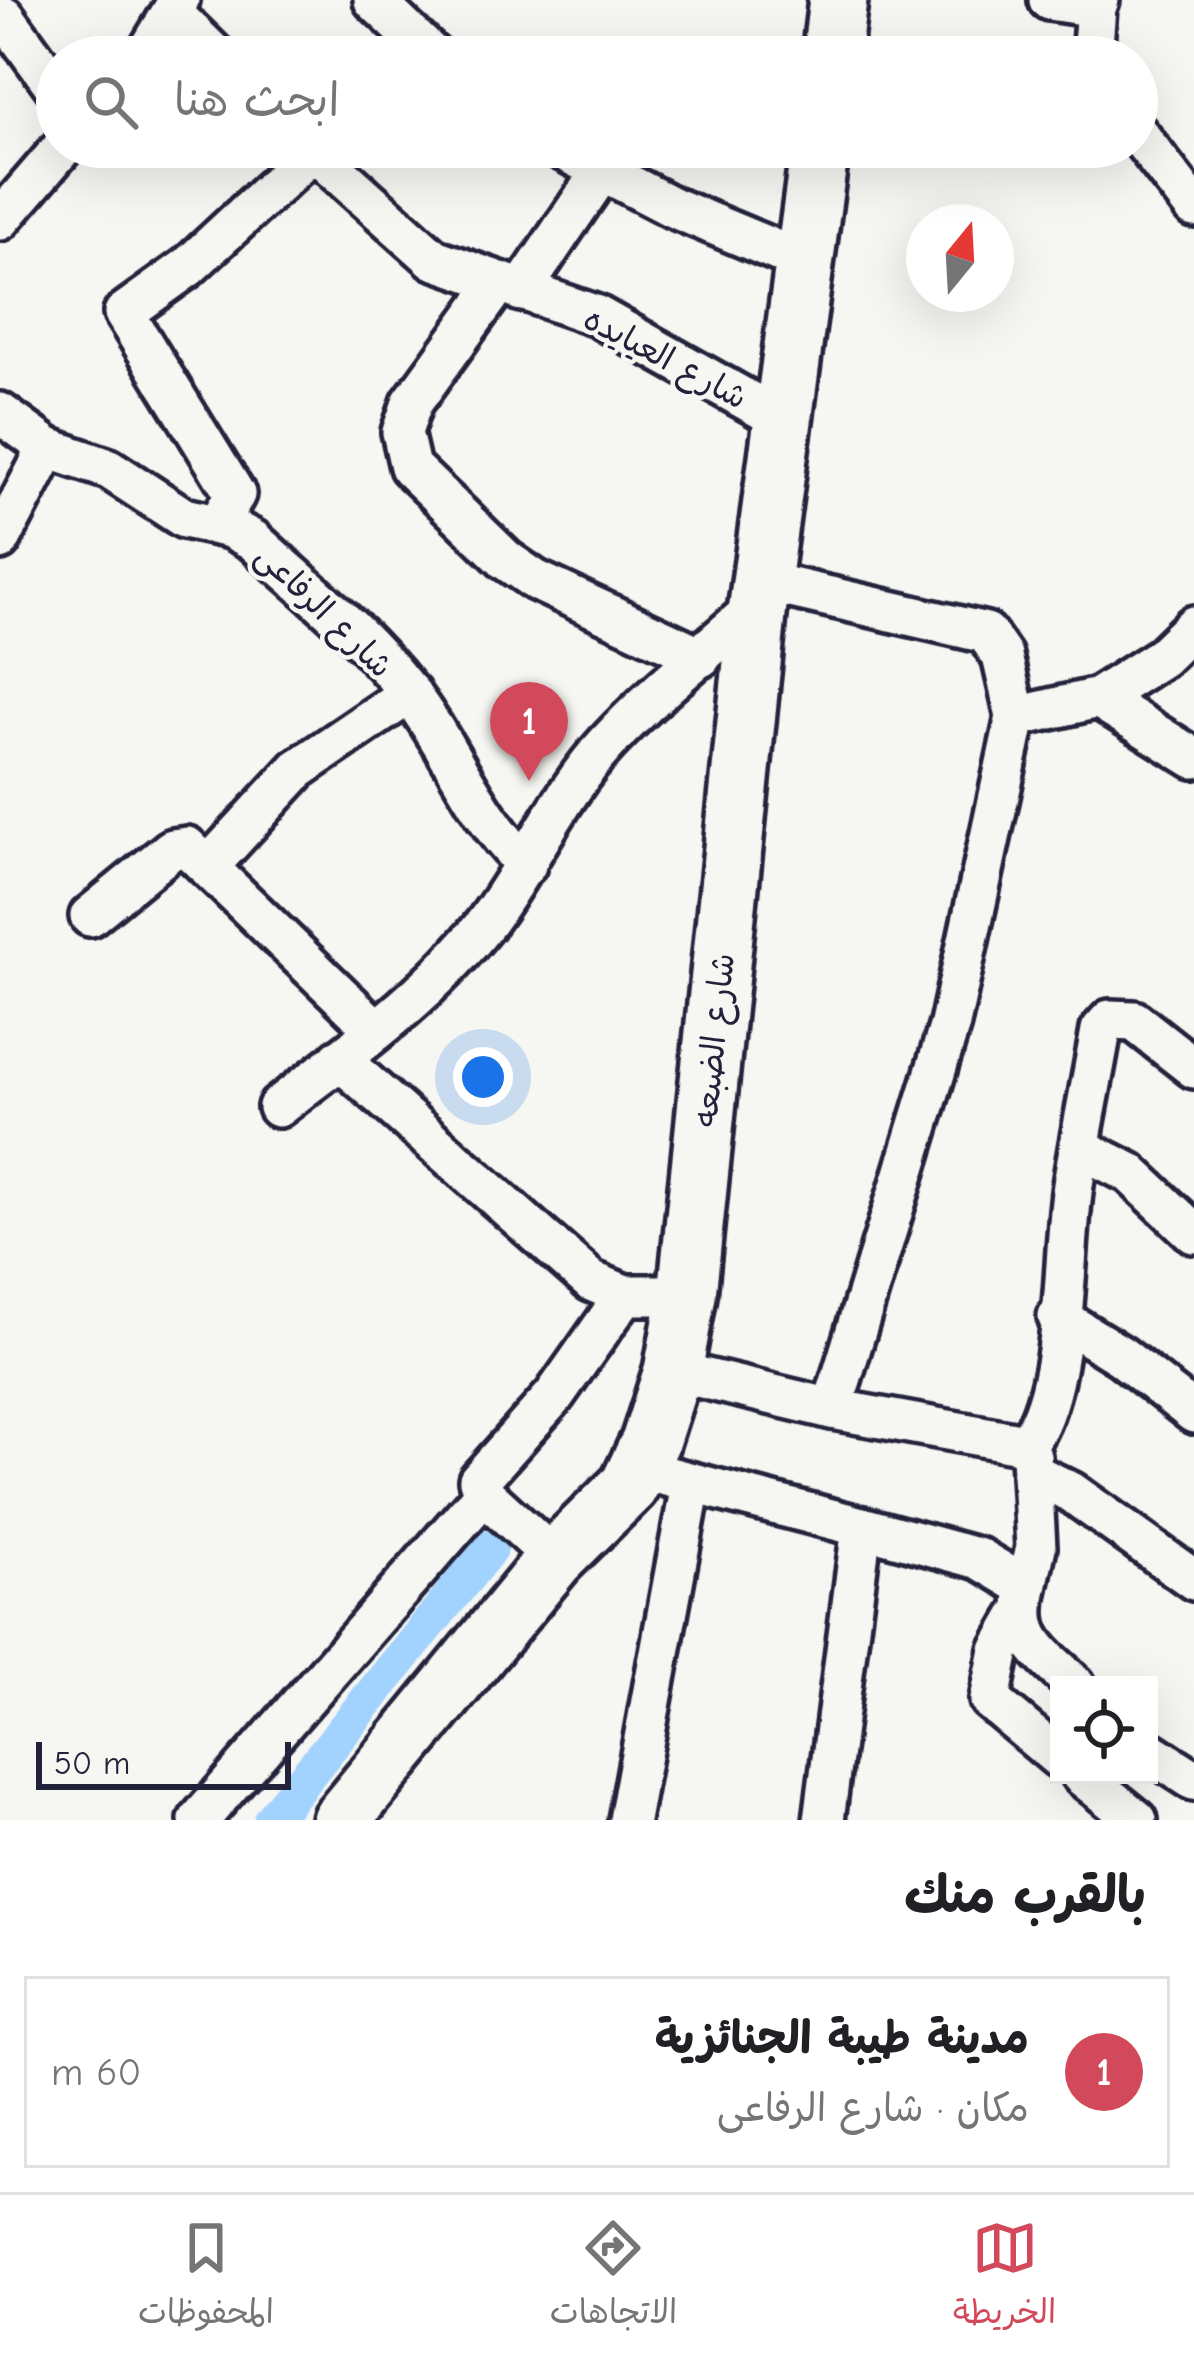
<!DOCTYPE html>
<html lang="ar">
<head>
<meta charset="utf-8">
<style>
  :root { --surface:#fff; --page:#f2f2f2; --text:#202124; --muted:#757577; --line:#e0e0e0; --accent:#d1495b }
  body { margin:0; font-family:"Comic Neue","Playpen Sans Arabic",sans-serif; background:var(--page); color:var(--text); direction:rtl }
  .controls { position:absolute; right:36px; bottom:36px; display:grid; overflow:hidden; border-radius:0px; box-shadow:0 12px 48px #0002 }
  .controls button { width:108px; height:108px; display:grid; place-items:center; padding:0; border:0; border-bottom:3px solid var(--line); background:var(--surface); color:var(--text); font:60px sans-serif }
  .compass { position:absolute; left:906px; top:204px; width:108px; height:108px; border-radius:50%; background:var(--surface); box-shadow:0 12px 48px #0002; rotate:18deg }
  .scale { position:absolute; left:36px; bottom:30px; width:255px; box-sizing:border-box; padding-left:12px; border:6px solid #22223b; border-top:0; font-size:33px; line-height:42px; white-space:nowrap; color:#22223b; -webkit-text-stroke:9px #f6f6f2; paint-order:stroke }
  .you { position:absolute; left:483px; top:1077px; width:42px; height:42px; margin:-30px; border:9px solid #fff; border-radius:50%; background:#1a73e8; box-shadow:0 0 0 18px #1a73e833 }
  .badge { display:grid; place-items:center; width:78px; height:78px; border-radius:50%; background:var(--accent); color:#fff; font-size:39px; font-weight:700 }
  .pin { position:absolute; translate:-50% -99px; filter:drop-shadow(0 3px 6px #0008) }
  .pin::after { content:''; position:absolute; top:63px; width:42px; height:36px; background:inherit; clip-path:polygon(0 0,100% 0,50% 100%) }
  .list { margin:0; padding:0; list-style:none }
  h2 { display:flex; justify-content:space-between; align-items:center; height:156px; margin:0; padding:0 48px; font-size:51px }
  h2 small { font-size:39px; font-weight:400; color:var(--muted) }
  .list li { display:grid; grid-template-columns:78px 1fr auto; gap:36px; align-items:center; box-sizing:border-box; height:192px; margin:0 24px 24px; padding:0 24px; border:3px solid var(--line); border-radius:0px }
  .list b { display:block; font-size:45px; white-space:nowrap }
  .list p { margin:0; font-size:39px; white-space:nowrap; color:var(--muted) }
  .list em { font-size:39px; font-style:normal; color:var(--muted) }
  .icon { flex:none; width:66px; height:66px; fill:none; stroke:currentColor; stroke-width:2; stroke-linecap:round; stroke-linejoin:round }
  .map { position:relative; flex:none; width:1194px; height:1820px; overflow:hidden; direction:ltr }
  .search { position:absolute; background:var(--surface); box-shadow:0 12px 48px #0002; left:36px; right:36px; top:36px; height:132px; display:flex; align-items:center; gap:30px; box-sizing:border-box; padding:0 42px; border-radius:66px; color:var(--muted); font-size:45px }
  .sheet { height:372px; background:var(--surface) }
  nav { display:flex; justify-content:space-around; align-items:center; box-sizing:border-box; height:168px; border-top:3px solid var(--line); background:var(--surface); font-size:33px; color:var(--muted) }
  nav a { display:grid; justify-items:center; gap:6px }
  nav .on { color:var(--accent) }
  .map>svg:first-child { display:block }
</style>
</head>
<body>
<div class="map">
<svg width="1194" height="1820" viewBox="0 0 1194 1820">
  <rect width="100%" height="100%" fill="#f6f6f2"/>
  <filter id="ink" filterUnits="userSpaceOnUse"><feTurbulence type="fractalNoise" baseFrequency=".00833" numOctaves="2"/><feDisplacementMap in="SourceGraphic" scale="24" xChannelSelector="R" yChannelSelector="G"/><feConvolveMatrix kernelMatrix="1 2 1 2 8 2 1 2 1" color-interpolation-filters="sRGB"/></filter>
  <g filter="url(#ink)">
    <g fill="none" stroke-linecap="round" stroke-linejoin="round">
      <!-- canal -->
      <polyline stroke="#a2d3fe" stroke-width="36" points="271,1820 490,1548"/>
      <!-- street casing -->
      <g stroke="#22223b" stroke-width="48">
        <g id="street">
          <polyline points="374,0 434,57"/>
          <polyline points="1049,0 1096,7 1099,0"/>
          <polyline points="173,14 217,57"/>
          <polyline points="4,16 57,89"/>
          <polyline points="145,57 179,0"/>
          <polyline points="1092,57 1096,7"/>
          <polyline points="1137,133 1194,207"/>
          <polyline points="309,147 434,259 597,316 784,421"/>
          <polyline points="557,147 672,207 806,263"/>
          <polyline points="0,220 63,147"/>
          <polyline points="498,284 412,403 402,432 410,467 506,560 535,580 701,657"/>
          <polyline points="521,291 602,171"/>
          <path d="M0 413 48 448 109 469 184 518 230 528 253 540C305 588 362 633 406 689 452 748 470 808 526 865"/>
          <polyline points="218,525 235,494 124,313 188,267 313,151"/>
          <polyline points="0,540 48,448"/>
          <polyline points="761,581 986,633 1002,656 1016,717"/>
          <polyline points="1098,698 1194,758"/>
          <polyline points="208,867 298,769 410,693"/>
          <polyline points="90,916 172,849 187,847 376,1030"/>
          <polyline points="339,1059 591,1281 625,1295 687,1295"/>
          <path d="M278 1107C349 1052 429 996 485 924 529 866 558 796 608 742 654 693 708 650 758 605"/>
          <polyline points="1080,1148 1130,1173 1194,1233"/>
          <polyline points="1058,1317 1121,1356 1194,1413"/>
          <polyline points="673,1371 832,1409 950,1024 1016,717 1098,698 1162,657 1194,626"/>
          <path d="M832 1409 1019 1443 1031 1438C1069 1378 1062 1259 1073 1185 1081 1133 1092 1082 1101 1030L1110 1020 1134 1021 1194 1068"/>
          <polyline points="639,1469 862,1527 824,1820"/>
          <polyline points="1032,1473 1071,1492 1194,1580"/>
          <path d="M862 1527 980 1559 1027 1587C1014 1639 1041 1652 1075 1685"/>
          <polyline points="555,1559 484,1494 479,1480 554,1396 625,1295"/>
          <polyline points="1027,1587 1036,1547 1031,1456"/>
          <polyline points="1020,1615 1000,1650 990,1700 1059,1758"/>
          <polyline points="1149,1751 1194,1780"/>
          <polyline points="1081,1775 1137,1820"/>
          <polyline points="199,1820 484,1494"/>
          <polyline points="629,1820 691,1485"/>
        </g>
      </g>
      <!-- secondary casing -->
      <g stroke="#22223b" stroke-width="66">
        <g id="secondary">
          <polyline points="831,57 838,0"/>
          <polyline points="341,1820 555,1559 629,1486 650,1442 673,1371 687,1295 758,605 820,147"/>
        </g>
      </g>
      <!-- street -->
      <use href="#street" stroke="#f6f6f2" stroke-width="39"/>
      <!-- secondary -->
      <use href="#secondary" stroke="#f6f6f2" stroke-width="57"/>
    </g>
  </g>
  <g text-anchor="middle" stroke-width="9" stroke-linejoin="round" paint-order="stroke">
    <!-- street labels -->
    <g font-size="33" fill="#22223b" stroke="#f6f6f2">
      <text transform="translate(666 357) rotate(28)" y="12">شارع العيايده</text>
      <text transform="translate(325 610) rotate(44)" y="12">شارع الرفاعى</text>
      <text transform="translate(713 1040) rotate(-84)" y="12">شارع الضبعه</text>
    </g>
  </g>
</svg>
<div class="controls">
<button><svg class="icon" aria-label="locate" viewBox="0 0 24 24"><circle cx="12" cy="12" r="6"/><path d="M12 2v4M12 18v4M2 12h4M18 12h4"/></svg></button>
</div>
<svg class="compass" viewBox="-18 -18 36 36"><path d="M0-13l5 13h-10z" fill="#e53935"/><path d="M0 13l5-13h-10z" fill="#757577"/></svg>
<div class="scale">50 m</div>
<div class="you"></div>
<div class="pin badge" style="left:529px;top:781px">1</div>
<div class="search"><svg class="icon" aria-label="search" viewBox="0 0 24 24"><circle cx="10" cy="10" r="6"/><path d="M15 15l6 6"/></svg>ابحث هنا</div>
</div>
<section class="sheet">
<h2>بالقرب منك<small></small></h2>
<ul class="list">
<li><span class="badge">1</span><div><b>مدينة طيبة الجنائزية</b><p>مكان · شارع الرفاعى</p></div><em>60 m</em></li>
</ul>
</section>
<nav>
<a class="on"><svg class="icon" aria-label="map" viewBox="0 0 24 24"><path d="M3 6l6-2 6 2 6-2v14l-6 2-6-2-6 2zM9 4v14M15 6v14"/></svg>الخريطة</a>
<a><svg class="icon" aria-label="directions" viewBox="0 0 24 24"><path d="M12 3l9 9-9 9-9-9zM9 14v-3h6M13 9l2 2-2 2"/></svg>الاتجاهات</a>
<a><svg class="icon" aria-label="saved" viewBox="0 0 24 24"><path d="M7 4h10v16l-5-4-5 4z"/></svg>المحفوظات</a>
</nav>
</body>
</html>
